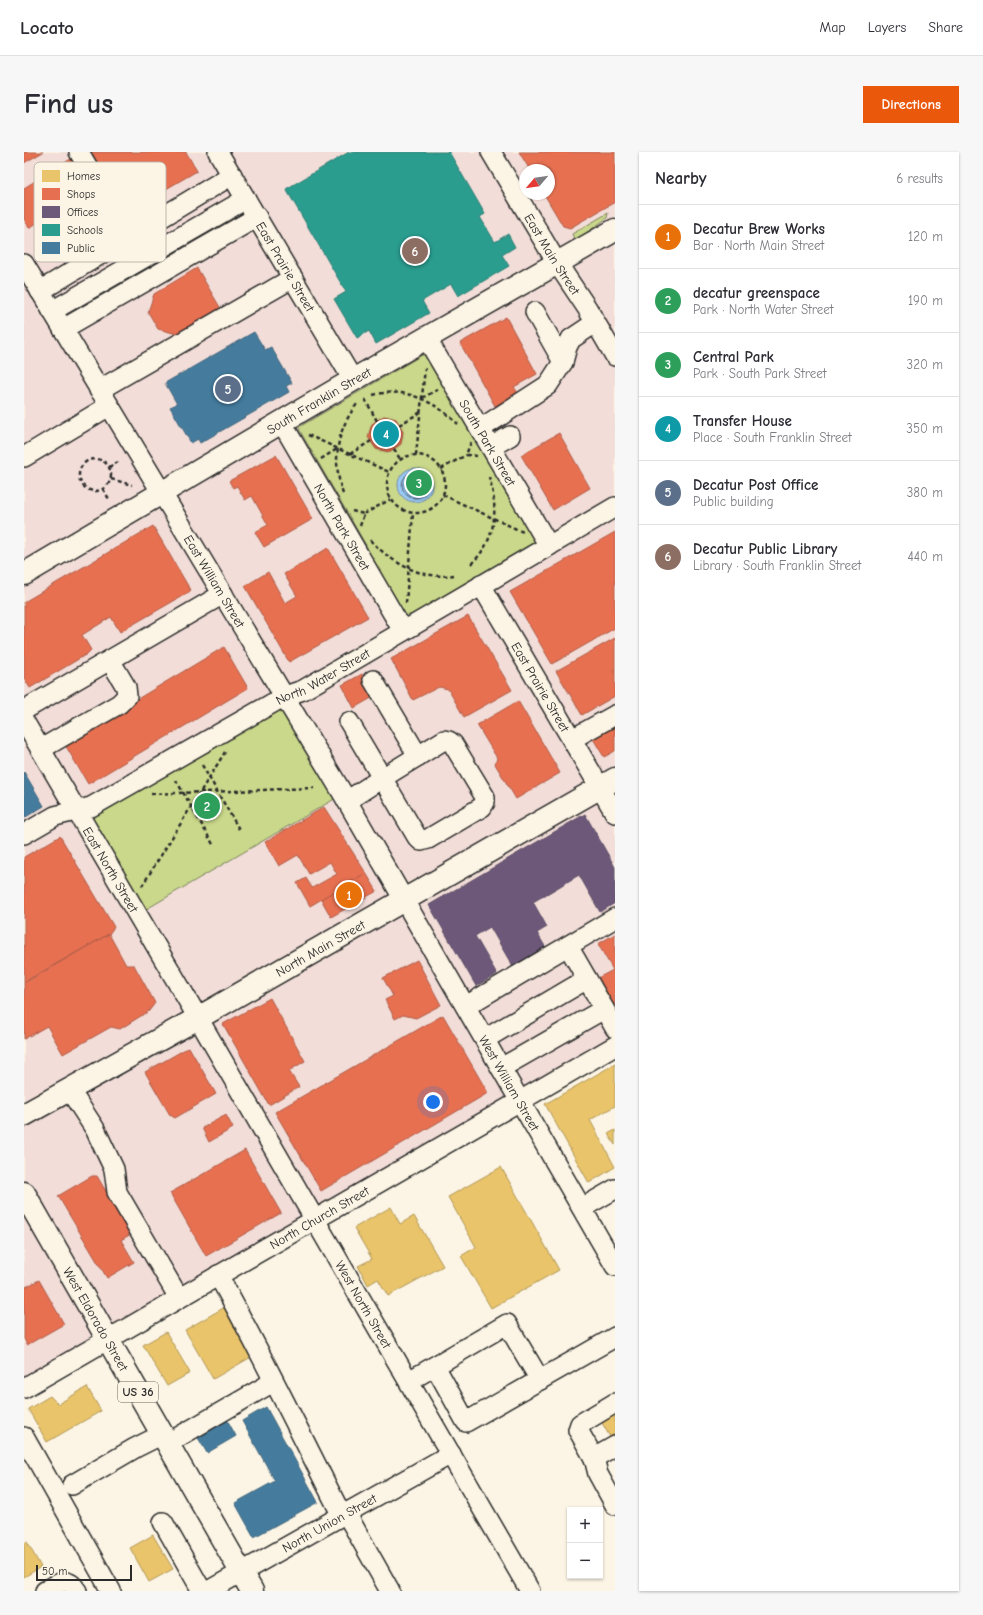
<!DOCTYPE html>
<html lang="en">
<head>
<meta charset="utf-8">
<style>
  :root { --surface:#fff; --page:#f7f7f7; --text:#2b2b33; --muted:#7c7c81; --line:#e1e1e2; --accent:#ea580c }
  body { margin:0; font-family:"Comic Neue",sans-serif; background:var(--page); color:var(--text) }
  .controls { position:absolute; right:12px; bottom:12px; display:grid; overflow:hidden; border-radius:0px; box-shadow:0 1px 3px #0004 }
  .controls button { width:36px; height:36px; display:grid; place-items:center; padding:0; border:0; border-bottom:1px solid var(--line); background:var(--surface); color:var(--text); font:20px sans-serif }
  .compass { position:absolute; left:495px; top:12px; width:36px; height:36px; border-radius:50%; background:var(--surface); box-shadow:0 1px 3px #0004; rotate:241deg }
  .scale { position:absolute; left:12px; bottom:10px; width:96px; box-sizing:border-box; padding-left:4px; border:2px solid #2b2b2b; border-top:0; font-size:11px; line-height:14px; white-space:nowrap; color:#2b2b2b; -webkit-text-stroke:3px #fcf5e5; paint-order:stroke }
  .you { position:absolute; left:409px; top:950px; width:14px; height:14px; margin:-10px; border:3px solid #fff; border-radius:50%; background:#1a73e8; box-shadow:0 0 0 6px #1a73e833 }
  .badge { display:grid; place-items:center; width:26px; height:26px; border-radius:50%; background:var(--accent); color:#fff; font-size:13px; font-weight:700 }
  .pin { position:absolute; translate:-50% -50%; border:2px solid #fff; box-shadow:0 1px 4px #0006 }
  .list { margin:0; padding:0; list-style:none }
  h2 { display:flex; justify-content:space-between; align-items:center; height:52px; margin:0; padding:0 16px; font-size:17px }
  h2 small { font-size:13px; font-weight:400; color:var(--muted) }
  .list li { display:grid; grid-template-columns:26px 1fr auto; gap:12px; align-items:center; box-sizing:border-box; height:64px; padding:0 16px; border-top:1px solid var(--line) }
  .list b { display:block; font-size:15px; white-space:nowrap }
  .list p { margin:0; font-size:13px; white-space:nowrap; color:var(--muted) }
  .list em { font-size:13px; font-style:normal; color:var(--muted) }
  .map { position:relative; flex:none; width:591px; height:1439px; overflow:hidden; border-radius:0px }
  header { display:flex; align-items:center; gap:24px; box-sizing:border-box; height:56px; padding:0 20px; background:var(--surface); border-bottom:1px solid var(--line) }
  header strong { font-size:19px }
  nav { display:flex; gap:22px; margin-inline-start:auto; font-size:14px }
  .intro { display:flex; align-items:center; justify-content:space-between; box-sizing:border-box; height:96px; padding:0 24px }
  h1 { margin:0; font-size:28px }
  .button { padding:10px 18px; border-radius:0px; background:var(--accent); color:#fff; font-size:14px; font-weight:700 }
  main { display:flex; gap:24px; padding:0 24px }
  aside { flex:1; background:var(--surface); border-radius:0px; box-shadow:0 1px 3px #0004 }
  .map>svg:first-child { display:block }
</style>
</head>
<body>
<header>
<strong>Locato</strong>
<nav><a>Map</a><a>Layers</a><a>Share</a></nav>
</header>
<div class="intro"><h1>Find us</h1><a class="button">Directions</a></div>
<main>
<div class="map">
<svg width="591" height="1439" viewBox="0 0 591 1439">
  <rect width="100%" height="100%" fill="#fcf5e5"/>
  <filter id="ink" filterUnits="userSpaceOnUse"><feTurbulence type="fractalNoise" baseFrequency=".025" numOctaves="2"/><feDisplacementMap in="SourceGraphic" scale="8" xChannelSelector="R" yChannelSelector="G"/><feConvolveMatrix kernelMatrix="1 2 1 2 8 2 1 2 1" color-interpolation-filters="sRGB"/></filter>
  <g filter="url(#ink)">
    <!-- built -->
    <path fill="#f2ddd8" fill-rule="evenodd" d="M0 0H591V884L0 1229ZM501 18H525V42H501Z"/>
    <!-- green -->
    <g fill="#cad88b" stroke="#7a825b">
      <polygon points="584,61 583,66 551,89 548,82"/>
      <polygon points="398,203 401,203 403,205 512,389 387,463 380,463 343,403 343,395 276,279 275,275"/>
      <polygon points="261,544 319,642 114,762 52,658"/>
    </g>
    <!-- water -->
    <circle fill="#9ecdfa" stroke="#708ca7" cx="391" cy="333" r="17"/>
    <!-- homes -->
    <g fill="#e9c46a" stroke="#b09657">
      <polygon points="591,912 591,954 566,968 591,1015 565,1031 521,952"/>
      <polygon points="591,978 591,993 584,982"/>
      <polygon points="477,1015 535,1118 467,1156 437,1104 452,1095 424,1045"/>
      <polygon points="367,1055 376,1072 390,1064 419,1114 364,1144 354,1127 344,1133 334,1114 348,1107 330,1076"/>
      <polygon points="201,1155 229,1204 189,1227 161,1178"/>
      <polygon points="142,1180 166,1221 143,1234 119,1193"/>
      <polygon points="63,1235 77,1259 23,1290 4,1257 26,1244 34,1252"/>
      <polygon points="591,1255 591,1282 586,1285 574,1264"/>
      <polygon points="129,1383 149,1417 125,1430 106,1396"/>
      <polygon points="3,1390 17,1415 0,1425 0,1392"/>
    </g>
    <!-- shops -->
    <g fill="#e76f51" stroke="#af5b46">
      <polygon points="0,0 19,0 0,11"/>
      <polygon points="62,0 162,0 173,19 106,58 81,15 73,20"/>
      <polygon points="495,0 591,0 591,50 546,76 539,74 520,42 525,42 525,18 506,18"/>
      <polygon points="50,5 69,37 5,76 0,67 0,36"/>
      <polygon points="173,116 197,157 153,182 134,177 124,160 130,142"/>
      <polygon points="482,165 513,222 490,235 494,241 471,254 436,191"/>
      <polygon points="360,264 372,267 379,280 377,292 365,300 352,297 344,285 348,272"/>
      <polygon points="535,281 566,336 529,358 497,303"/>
      <polygon points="252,303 289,367 240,395 231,380 244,373 228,344 221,348 213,334 209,336 205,329"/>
      <polygon points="129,374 167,439 96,480 87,465 58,483 67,498 63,502 6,536 0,526 0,450"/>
      <polygon points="591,380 591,476 528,512 486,440"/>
      <polygon points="304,396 344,465 265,510 221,434 244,420 261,451 273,444 260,422"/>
      <polygon points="444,464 488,538 440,565 424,537 415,535 389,548 367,507"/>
      <polygon points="591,486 591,544 558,563 532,519"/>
      <polygon points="200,495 224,536 64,632 40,591"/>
      <polygon points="338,522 351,544 330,556 318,533"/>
      <polygon points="494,549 536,621 492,647 471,612 473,606 453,573"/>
      <polygon points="591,572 591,599 580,605 568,585"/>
      <polygon points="300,655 342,721 286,754 273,731 282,726 288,736 313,722 306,710 285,722 274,703 255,714 241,690"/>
      <polygon points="36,684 90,775 85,782 0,830 0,705"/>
      <polygon points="342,721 353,739 307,765 297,747"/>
      <polygon points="85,782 102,813 110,813 131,851 125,859 96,877 87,875 39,902 23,874 0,887 0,831"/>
      <polygon points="591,782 591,862 570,828 589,818 574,792"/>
      <polygon points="393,808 417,853 392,866 379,863 371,867 361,848 369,844 359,826"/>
      <polygon points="246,846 281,909 265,919 275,935 245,953 199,872"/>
      <polygon points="419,863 464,941 297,1039 251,960"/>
      <polygon points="165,895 192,942 151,966 146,963 121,920"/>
      <polygon points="202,963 209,976 185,990 178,976"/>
      <polygon points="221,998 257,1061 182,1104 146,1041"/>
      <polygon points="68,1024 73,1024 107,1082 97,1088 110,1110 83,1126 34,1044"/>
      <polygon points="15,1128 40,1172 3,1193 0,1187 0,1136"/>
    </g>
    <!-- offices -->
    <polygon fill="#6d597a" stroke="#594b62" points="561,662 591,715 591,751 576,760 555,723 509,750 523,775 513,781 522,796 489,815 466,775 451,784 473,822 452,834 405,753"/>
    <!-- schools -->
    <polygon fill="#2a9d8f" stroke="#2a7b71" points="325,0 425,0 461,62 456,65 471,90 484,82 491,95 478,103 485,114 434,144 427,132 398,149 405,161 352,192 345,179 333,186 310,147 322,140 262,37"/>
    <!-- public -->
    <g fill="#457b9d" stroke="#3d637b">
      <polygon points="230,180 241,198 247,195 268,231 262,234 265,240 176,291 174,287 167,291 146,255 153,252 141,231"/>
      <polygon points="0,620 20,654 0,666"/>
      <polygon points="242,1255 294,1350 230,1385 211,1351 251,1329 218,1269"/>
      <polygon points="200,1262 212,1284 183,1301 170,1279"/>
    </g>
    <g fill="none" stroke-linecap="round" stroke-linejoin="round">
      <!-- shore -->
      <g stroke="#596c7e" stroke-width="1">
        <circle cx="391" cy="333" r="13"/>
        <circle cx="391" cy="333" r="8"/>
      </g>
      <!-- minor casing -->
      <g stroke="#2b2b2b" stroke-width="22">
        <g id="minor">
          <polyline points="55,0 105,85"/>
          <path id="s1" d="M194 0 329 228"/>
          <path id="s2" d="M467 0 533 111 563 156 591 204"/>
          <path id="s3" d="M0 112 319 642 591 1114"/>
          <polyline points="16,139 208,23"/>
          <polyline points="28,159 222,47"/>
          <polyline points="511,160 539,210"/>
          <polyline points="39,177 233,65"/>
          <path id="s4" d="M403 187 525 394"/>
          <polyline points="75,238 269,126"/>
          <path id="s5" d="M258 271 379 479"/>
          <polyline points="456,277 524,233 539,210 543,195 547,187 571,171"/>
          <polyline points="467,295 486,284"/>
          <polyline points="0,305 85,254"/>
          <path id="s6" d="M457 433 591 661"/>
          <polyline points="349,528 394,604"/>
          <polyline points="0,558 199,442"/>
          <path id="s7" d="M0 569 163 847 506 1439"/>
          <polyline points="548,587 591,563"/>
          <polyline points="17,597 95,552 103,544 102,535 86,508"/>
          <path d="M323 649C355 627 388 608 420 588L425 589 429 592 461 645V650L458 655 404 687 397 689 393 685 325 570"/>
          <path id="s8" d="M0 682 31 664 67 655 261 544 279 538 591 355"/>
          <polyline points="563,827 591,876"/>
          <polyline points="442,854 591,766"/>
          <polyline points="461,887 563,827 544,794"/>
          <polyline points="477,916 580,857"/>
          <polyline points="45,937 71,977 90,1017 93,1040 155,1146"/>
          <polyline points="558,1056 591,1037"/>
          <path d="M194 1123C238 1202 277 1283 318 1364"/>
          <polyline points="411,1214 442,1270 591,1185"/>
          <polyline points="385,1229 483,1172 516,1228"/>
          <path id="s9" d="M0 1236 591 894"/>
          <polyline points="591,1251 556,1272 554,1278 570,1306 591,1294"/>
          <polyline points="0,1285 87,1439"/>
          <polyline points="144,1291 249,1230"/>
          <polyline points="570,1306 574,1322 591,1353"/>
          <polyline points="48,1333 111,1296 139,1282"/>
          <polyline points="322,1361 366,1439"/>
          <polyline points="139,1370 178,1439"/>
          <path d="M21 1439C34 1432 43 1423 53 1439"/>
          <path id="s10" d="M184 1439 427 1302"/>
        </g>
      </g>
      <!-- major casing -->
      <g stroke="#2b2b2b" stroke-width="25">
        <g id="major">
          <path id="s11" d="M0 422 329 228 591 78"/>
          <path id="s12" d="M0 963 174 866 591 627"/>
          <path id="s13" d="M0 1041 228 1439"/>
        </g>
      </g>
      <!-- path -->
      <g stroke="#2b2b2b" stroke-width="2.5" stroke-dasharray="4 3" stroke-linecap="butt">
        <path d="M349 243C382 234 411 250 434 272"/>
        <polyline points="398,246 415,237"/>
        <polyline points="341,247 353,269"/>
        <polyline points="375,273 397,260"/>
        <polyline points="284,283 365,320"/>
        <polyline points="447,290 442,303 454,304"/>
        <polyline points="370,297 376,307"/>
        <polyline points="326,302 347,289"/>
        <circle cx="392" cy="332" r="29"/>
        <polyline points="392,303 401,216"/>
        <polyline points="297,307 313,297"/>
        <circle cx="71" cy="323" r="16"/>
        <polyline points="85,315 94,310"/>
        <polyline points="417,317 442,303"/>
        <polyline points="87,327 108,333"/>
        <polyline points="79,337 85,347"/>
        <path d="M319 342C308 309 312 279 333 252"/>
        <polyline points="419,343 499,380"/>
        <polyline points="328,359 340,362 336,374"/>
        <polyline points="340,362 367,347"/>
        <path d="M346 388C368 411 397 428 430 423"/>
        <path d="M447 412C472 389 475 357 465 325"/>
        <polyline points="382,451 389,361"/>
        <polyline points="178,613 216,679"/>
        <polyline points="152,628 190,694"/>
        <polyline points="127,642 290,636"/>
        <polyline points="118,734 201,600"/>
      </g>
      <!-- minor -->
      <use href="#minor" stroke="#fcf5e5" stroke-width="19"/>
      <!-- major -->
      <use href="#major" stroke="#fcf5e5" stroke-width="22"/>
    </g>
  </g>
  <g text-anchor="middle" stroke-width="4" stroke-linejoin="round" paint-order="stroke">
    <!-- shield labels -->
    <rect fill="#fcf5e5" stroke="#6a6863" stroke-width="1" x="94" y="1230" width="40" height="20" rx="3"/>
    <g font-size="12" font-weight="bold" fill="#2b2b2b">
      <text x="114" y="1244">US 36</text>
    </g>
    <!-- street labels -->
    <g font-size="13" fill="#2b2b2b" stroke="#fcf5e5">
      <text dy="5" stroke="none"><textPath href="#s2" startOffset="119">East Main Street</textPath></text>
      <text dy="5" stroke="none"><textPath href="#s1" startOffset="133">East Prairie Street</textPath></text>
      <text dy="5" stroke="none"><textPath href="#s11" startOffset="342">South Franklin Street</textPath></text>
      <text dy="5" stroke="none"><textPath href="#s4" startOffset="120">South Park Street</textPath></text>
      <text dy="5" stroke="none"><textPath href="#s5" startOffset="120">North Park Street</textPath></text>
      <text dy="5" stroke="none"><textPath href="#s3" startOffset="370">East William Street</textPath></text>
      <text dy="5" stroke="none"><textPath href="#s8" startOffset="339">North Water Street</textPath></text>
      <text dy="5" stroke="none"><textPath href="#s6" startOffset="118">East Prairie Street</textPath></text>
      <text dy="5" stroke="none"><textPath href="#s7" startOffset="172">East North Street</textPath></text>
      <text dy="5" stroke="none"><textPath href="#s12" startOffset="340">North Main Street</textPath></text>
      <text dy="5" stroke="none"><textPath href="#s3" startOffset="952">West William Street</textPath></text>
      <text dy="5" stroke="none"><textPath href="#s9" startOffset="341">North Church Street</textPath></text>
      <text dy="5" stroke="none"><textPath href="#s7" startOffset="675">West North Street</textPath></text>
      <text dy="5" stroke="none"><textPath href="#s13" startOffset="145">West Eldorado Street</textPath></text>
      <text dy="5" stroke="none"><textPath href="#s10" startOffset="139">North Union Street</textPath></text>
    </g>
  </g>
  <!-- legend -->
  <rect x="10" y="10" width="132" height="100" rx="6" fill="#fcf5e5" stroke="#bdb8ad" stroke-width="1"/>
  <rect x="18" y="18" width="18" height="12" fill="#e9c46a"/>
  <rect x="18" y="36" width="18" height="12" fill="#e76f51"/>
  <rect x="18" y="54" width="18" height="12" fill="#6d597a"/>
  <rect x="18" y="72" width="18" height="12" fill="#2a9d8f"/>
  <rect x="18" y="90" width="18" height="12" fill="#457b9d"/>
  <g font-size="11" fill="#2b2b2b">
    <text x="43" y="28">Homes</text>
    <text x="43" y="46">Shops</text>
    <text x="43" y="64">Offices</text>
    <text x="43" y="82">Schools</text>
    <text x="43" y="100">Public</text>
  </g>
</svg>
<div class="controls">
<button>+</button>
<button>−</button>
</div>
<svg class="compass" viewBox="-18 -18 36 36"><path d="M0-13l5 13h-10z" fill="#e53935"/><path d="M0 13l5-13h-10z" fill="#7c7c81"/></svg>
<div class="scale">50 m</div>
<div class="you"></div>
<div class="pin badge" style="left:325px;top:743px;background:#e8710a">1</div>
<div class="pin badge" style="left:183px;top:654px;background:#2e9e5b">2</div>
<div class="pin badge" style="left:395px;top:331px;background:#2e9e5b">3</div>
<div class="pin badge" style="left:362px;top:282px;background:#0f9aa8">4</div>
<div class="pin badge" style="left:204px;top:237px;background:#5c6f8a">5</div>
<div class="pin badge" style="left:391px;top:99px;background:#8d6e63">6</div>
</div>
<aside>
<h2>Nearby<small>6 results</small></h2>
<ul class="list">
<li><span class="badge" style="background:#e8710a">1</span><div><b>Decatur Brew Works</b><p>Bar · North Main Street</p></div><em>120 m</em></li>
<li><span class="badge" style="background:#2e9e5b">2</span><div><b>decatur greenspace</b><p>Park · North Water Street</p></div><em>190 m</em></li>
<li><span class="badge" style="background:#2e9e5b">3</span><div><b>Central Park</b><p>Park · South Park Street</p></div><em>320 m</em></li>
<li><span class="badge" style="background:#0f9aa8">4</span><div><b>Transfer House</b><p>Place · South Franklin Street</p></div><em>350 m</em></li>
<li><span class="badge" style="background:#5c6f8a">5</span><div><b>Decatur Post Office</b><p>Public building</p></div><em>380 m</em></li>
<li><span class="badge" style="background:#8d6e63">6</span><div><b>Decatur Public Library</b><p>Library · South Franklin Street</p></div><em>440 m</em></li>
</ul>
</aside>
</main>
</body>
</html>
